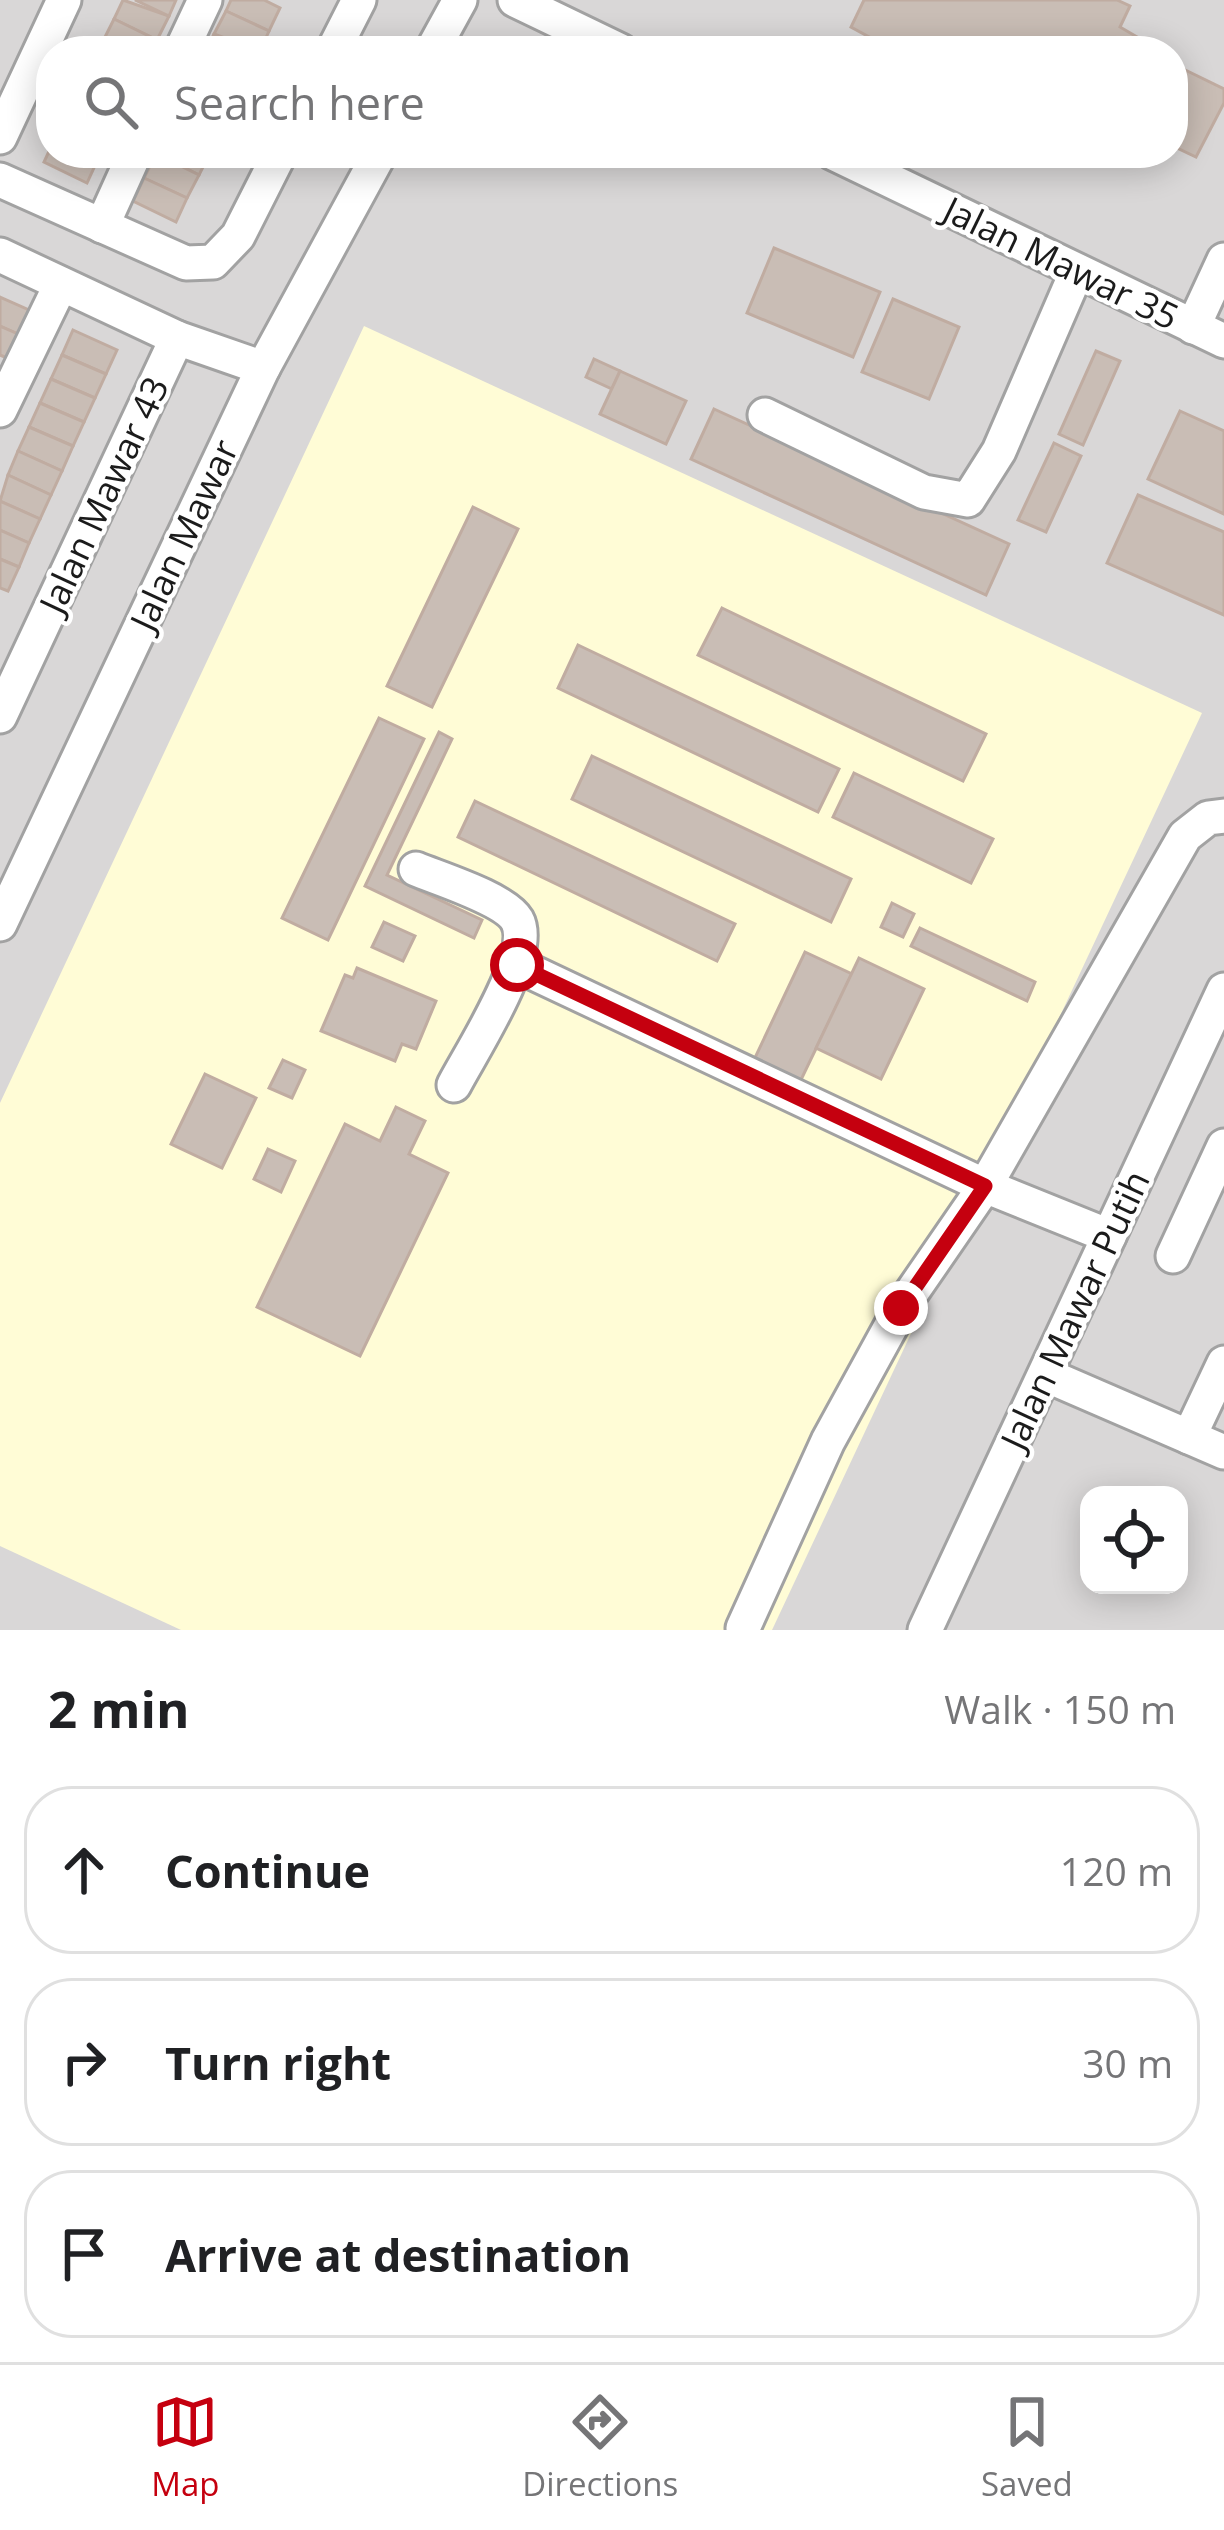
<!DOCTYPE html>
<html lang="en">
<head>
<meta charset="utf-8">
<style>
  :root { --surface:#fff; --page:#f2f2f2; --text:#202124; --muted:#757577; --line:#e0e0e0; --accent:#c5000f }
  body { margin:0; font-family:"Open Sans",sans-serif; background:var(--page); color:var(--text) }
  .controls { position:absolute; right:36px; bottom:36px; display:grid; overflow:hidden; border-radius:24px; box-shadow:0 6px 30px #0003 }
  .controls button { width:108px; height:108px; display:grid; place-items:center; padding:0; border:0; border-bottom:3px solid var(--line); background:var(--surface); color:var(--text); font:60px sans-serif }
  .stop { position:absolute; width:36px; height:36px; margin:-27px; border:9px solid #c5000f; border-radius:50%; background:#fff }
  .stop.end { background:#c5000f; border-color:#fff; box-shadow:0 3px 12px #0008 }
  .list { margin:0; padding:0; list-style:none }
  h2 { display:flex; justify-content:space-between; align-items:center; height:156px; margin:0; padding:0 48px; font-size:51px }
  h2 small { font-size:39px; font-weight:400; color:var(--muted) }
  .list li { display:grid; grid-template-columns:78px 1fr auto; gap:36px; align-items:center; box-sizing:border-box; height:168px; margin:0 24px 24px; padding:0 24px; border:3px solid var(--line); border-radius:48px }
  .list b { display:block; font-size:45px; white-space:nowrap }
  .list em { font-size:39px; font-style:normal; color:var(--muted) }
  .icon { flex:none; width:66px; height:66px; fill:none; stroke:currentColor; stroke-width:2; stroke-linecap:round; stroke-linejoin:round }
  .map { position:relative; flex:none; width:1224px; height:1630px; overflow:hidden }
  .search { position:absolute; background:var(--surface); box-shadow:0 6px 30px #0003; left:36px; right:36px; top:36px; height:132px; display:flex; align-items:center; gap:30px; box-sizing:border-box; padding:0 42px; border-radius:48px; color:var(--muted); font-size:45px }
  .sheet { height:732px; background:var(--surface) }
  nav { display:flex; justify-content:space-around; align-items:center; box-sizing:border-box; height:168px; border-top:3px solid var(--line); background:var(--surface); font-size:33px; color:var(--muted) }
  nav a { display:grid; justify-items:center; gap:6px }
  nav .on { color:var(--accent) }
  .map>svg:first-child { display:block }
</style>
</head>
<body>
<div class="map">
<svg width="1224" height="1630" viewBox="0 0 1224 1630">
  <rect width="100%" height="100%" fill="#ede7df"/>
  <!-- residential -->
  <path fill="#d9d7d7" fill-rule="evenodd" d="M0 0H1224V1630H0ZM51 51H1173V153H51ZM1089 1495H1179V1585H1089Z"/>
  <!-- education -->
  <polygon fill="#fffcd6" points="364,326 1202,713 772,1630 181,1630 0,1546 0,1103"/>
  <!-- building -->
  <g fill="#c9bdb5" stroke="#c0aca1" stroke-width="3">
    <polygon points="123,0 169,16 157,40 114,19"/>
    <polygon points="135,0 176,0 169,16"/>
    <polygon points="231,0 264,0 280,8 269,31 226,11"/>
    <polygon points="864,0 1117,0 1130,6 1120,27 1161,51 895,51 851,27"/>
    <polygon points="226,11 269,31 260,51 214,34"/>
    <polygon points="114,19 157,40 151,51 118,51 102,43"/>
    <polygon points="214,34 249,51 206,51"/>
    <polygon points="1173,64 1224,89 1224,103 1196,157 1173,146"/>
    <polygon points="51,147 51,153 86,153 98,159 87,183 44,162"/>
    <polygon points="156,153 210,153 199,175"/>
    <polygon points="156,154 199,175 187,198 144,178"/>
    <polygon points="144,178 187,198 176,222 133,201"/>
    <polygon points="774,248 880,292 853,357 747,313"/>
    <polygon points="0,297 29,310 18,334 0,326"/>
    <polygon points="893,299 959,327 929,399 862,372"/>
    <polygon points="0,326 18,334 7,358 0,355"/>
    <polygon points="73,330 117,350 106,374 62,355"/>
    <polygon points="1096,351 1120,361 1083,445 1059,434"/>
    <polygon points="62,355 106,374 95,398 51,379"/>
    <polygon points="594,359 620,371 612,389 586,377"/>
    <polygon points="620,371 686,401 666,444 600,414"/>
    <polygon points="51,379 95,398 84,422 40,403"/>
    <polygon points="40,403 84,422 73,446 29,427"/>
    <polygon points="714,409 1009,544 986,595 691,459"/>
    <polygon points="1180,411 1224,431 1224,514 1148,479"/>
    <polygon points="29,427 73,446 62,471 18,451"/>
    <polygon points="1054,443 1081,456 1046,532 1018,520"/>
    <polygon points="18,451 62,471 51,495 8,475"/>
    <polygon points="8,475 51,495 40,519 0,501"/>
    <polygon points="1138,495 1224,532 1224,615 1107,563"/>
    <polygon points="0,501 40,519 29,543 0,530"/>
    <polygon points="473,507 518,529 432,707 387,686"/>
    <polygon points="0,530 29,543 19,567 0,559"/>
    <polygon points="0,559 19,567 8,591 0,588"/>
    <polygon points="722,608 986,734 963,781 698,655"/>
    <polygon points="578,645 839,769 818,812 558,688"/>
    <polygon points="379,718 424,739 328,940 282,918"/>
    <polygon points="439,732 452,739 387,875 482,920 474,938 365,886"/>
    <polygon points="592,756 851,879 831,922 572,799"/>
    <polygon points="854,773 993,839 971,883 833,817"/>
    <polygon points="475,801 735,924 717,961 458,837"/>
    <polygon points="892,903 914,914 903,937 881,927"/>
    <polygon points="384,922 415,936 403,961 372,947"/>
    <polygon points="920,928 1035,982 1027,1001 911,946"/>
    <polygon points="805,952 852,974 798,1086 752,1064"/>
    <polygon points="859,958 924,989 881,1079 816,1048"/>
    <polygon points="357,968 436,1001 416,1049 402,1044 395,1061 321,1031 345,975 353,978"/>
    <polygon points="283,1060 305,1070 292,1098 269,1088"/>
    <polygon points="205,1074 256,1098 222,1168 171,1144"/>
    <polygon points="396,1107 425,1121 409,1154 448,1173 360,1356 257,1307 345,1124 380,1141"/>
    <polygon points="268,1149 295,1161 281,1192 254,1179"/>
  </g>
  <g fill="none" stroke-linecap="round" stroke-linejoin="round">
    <!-- minor casing -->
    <g stroke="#a2a2a2" stroke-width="39">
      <g id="minor">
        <polyline points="515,0 621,51"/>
        <polyline points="181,51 205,0"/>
        <polyline points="333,51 359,0"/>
        <polyline points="432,51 460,0"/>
        <polyline points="0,137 64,0"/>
        <polyline points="833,153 1224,341"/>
        <polyline points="0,180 186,263 213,262 238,236 280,153"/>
        <polyline points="102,226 135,153"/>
        <polyline points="0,255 177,338 263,368"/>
        <polyline points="1193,327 1224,260"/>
        <polyline points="0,410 61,284"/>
        <polyline points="765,415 924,492 968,500 999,451 1077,271"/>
        <polyline points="0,716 177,338"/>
        <path d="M416 869C440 879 505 899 517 920 536 954 471 1052 454 1085"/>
        <polyline points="0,924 263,368 380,153"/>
        <polyline points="517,965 985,1186 1109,1236"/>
        <polyline points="1173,1256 1224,1146"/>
        <polyline points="1046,1375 1224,1452"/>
        <polyline points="1189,1437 1224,1363"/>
        <polyline points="743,1628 828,1441 901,1308 985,1186 1185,836 1208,818 1224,816"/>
        <polyline points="925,1630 1224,990"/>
      </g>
    </g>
    <!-- minor -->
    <use href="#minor" stroke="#fff" stroke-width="33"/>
  </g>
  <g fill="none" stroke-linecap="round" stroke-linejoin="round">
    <!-- route -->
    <polyline stroke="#c5000f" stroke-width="15" points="517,965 985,1186 901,1308"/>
  </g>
  <g text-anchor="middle" stroke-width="9" stroke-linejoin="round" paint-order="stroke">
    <!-- street labels -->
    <g font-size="36" fill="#1b1b1b" stroke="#fff">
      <text transform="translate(1061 263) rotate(26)" y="13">Jalan Mawar 35</text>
      <text transform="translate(104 495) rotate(-65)" y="13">Jalan Mawar 43</text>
      <text transform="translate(184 535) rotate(-65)" y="13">Jalan Mawar</text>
      <text transform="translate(1075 1310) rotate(-65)" y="13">Jalan Mawar Putih</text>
    </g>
  </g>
</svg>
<div class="controls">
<button><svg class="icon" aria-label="locate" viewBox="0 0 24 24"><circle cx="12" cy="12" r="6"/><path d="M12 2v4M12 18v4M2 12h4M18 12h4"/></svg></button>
</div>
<div class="stop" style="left:517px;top:965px"></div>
<div class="stop end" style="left:901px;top:1308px"></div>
<div class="search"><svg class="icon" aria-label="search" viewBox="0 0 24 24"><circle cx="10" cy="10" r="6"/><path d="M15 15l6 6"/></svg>Search here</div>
</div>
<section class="sheet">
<h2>2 min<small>Walk · 150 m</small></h2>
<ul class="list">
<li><svg class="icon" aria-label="ahead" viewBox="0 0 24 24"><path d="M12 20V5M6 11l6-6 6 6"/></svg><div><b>Continue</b></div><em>120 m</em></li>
<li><svg class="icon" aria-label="right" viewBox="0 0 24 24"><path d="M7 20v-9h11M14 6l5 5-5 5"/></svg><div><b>Turn right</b></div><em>30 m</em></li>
<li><svg class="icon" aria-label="arrive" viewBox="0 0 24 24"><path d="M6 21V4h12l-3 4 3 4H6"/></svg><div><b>Arrive at destination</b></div></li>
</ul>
</section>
<nav>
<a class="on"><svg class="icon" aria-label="map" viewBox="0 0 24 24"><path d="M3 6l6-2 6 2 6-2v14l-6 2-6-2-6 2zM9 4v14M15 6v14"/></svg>Map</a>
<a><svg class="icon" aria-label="directions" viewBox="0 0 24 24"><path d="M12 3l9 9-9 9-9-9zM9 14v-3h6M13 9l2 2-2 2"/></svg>Directions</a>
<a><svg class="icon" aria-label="saved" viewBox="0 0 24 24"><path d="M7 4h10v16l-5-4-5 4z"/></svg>Saved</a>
</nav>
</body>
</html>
